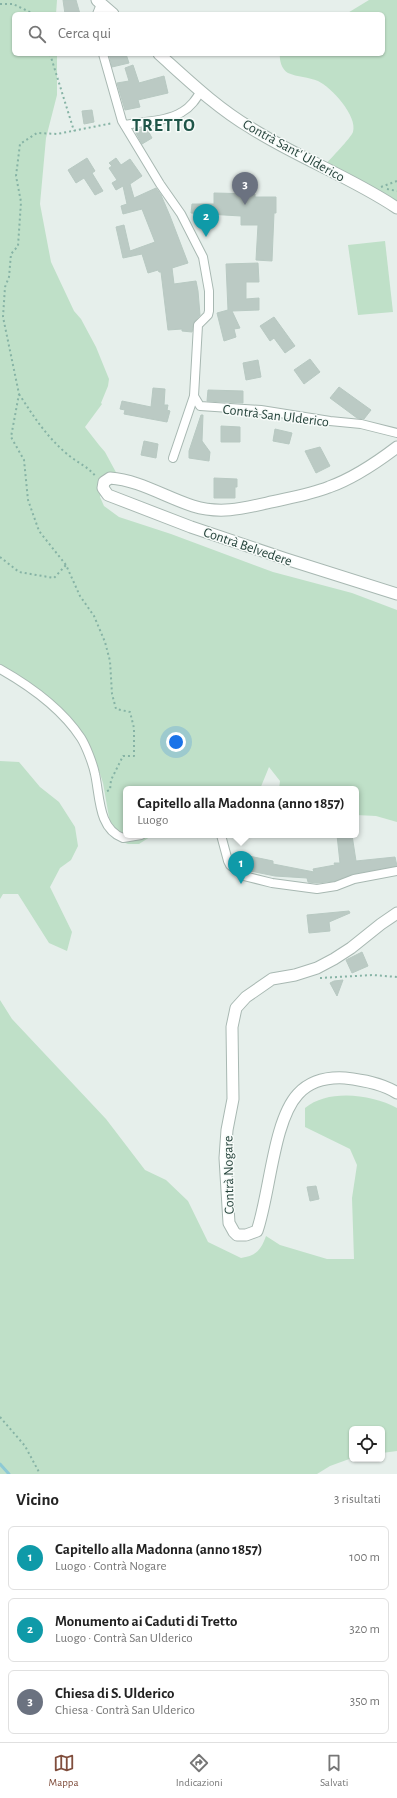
<!DOCTYPE html>
<html lang="it">
<head>
<meta charset="utf-8">
<style>
  :root { --surface:#fff; --page:#f2f2f2; --text:#222; --muted:#767676; --line:#e0e0e0; --accent:#804e3d }
  body { margin:0; font-family:"Alegreya Sans",sans-serif; background:var(--page); color:var(--text) }
  .controls { position:absolute; right:12px; bottom:12px; display:grid; overflow:hidden; border-radius:6px; box-shadow:0 1px 3px #0004 }
  .controls button { width:36px; height:36px; display:grid; place-items:center; padding:0; border:0; border-bottom:1px solid var(--line); background:var(--surface); color:var(--text); font:20px sans-serif }
  .you { position:absolute; left:176px; top:742px; width:14px; height:14px; margin:-10px; border:3px solid #fff; border-radius:50%; background:#1a73e8; box-shadow:0 0 0 6px #1a73e833 }
  .badge { display:grid; place-items:center; width:26px; height:26px; border-radius:50%; background:var(--accent); color:#fff; font-size:13px; font-weight:700 }
  .pin { position:absolute; translate:-50% -33px; filter:drop-shadow(0 1px 2px #0008) }
  .pin::after { content:''; position:absolute; top:21px; width:14px; height:12px; background:inherit; clip-path:polygon(0 0,100% 0,50% 100%) }
  .popup { position:absolute; left:123px; top:786px; width:236px; height:52px; box-sizing:border-box; display:grid; place-content:center; border-radius:6px; background:var(--surface); filter:drop-shadow(0 1px 3px #0005); font-size:13px; white-space:nowrap; color:var(--muted) }
  .popup b { font-size:15px; color:var(--text) }
  .popup::after { content:''; position:absolute; left:50%; top:100%; margin-left:-8px; border:8px solid transparent; border-top-color:var(--surface) }
  .list { margin:0; padding:0; list-style:none }
  h2 { display:flex; justify-content:space-between; align-items:center; height:52px; margin:0; padding:0 16px; font-size:17px }
  h2 small { font-size:13px; font-weight:400; color:var(--muted) }
  .list li { display:grid; grid-template-columns:26px 1fr auto; gap:12px; align-items:center; box-sizing:border-box; height:64px; margin:0 8px 8px; padding:0 8px; border:1px solid var(--line); border-radius:6px }
  .list b { display:block; font-size:15px; white-space:nowrap }
  .list p { margin:0; font-size:13px; white-space:nowrap; color:var(--muted) }
  .list em { font-size:13px; font-style:normal; color:var(--muted) }
  .icon { flex:none; width:22px; height:22px; fill:none; stroke:currentColor; stroke-width:2; stroke-linecap:round; stroke-linejoin:round }
  .map { position:relative; flex:none; width:397px; height:1474px; overflow:hidden }
  .search { position:absolute; background:var(--surface); box-shadow:0 1px 3px #0004; left:12px; right:12px; top:12px; height:44px; display:flex; align-items:center; gap:10px; box-sizing:border-box; padding:0 14px; border-radius:6px; color:var(--muted); font-size:15px }
  .sheet { height:268px; background:var(--surface) }
  nav { display:flex; justify-content:space-around; align-items:center; box-sizing:border-box; height:56px; border-top:1px solid var(--line); background:var(--surface); font-size:11px; color:var(--muted) }
  nav a { display:grid; justify-items:center; gap:2px }
  nav .on { color:var(--accent) }
  .map>svg:first-child { display:block }
</style>
</head>
<body>
<div class="map">
<svg width="397" height="1474" viewBox="0 0 397 1474">
  <rect width="100%" height="100%" fill="#e6efeb"/>
  <!-- green -->
  <g fill="#bfe0c8">
    <polygon points="0,0 57,0 56,14 14,14 14,54 57,54 57,95 46,138 40,204 51,262 74,311 81,319 96,347 109,379 108,386 101,403 102,404 85,427 99,445 105,452 118,476 104,486 100,497 104,506 119,517 171,534 273,572 352,593 397,610 397,822 376,816 356,815 356,789 279,789 280,781 269,767 260,789 126,789 126,835 153,835 139,844 128,844 123,842 110,823 103,783 96,761 82,734 0,667"/>
    <path d="M369 0H397V208L325 165C331 158 350 139 353 132 358 116 331 87 318 81 309 77 297 77 288 73 282 70 279 60 280 54H383V14H346Z"/>
    <polygon points="385,241 393,312 358,315 348,245"/>
    <polygon points="0,761 19,762 40,787 59,802 75,827 78,846 71,860 60,868 50,887 72,932 67,951 49,943 18,894 3,894 0,899"/>
    <path d="M0 1000 12 1019 106 1119 145 1170 166 1180 188 1201 208 1242 241 1258C256 1256 261 1250 266 1236L280 1245 327 1259H354L352 1198 357 1165 350 1149 305 1127V1108C328 1089 371 1094 397 1108V1451L382 1453V1429H352V1458L330 1466 317 1474H0Z"/>
  </g>
  <g fill="none" stroke-linecap="round" stroke-linejoin="round">
    <!-- stream -->
    <polyline stroke="#8ec9d4" stroke-width="3" points="0,1464 9,1474"/>
  </g>
  <!-- building -->
  <g fill="#bbcac4" stroke="#b8c9c2">
    <polygon points="63,0 76,0 80,14 65,14"/>
    <polygon points="109,54 126,54 129,63 112,67"/>
    <polygon points="133,65 139,83 164,76 168,93 138,100 140,107 125,110 117,83 129,81 125,68"/>
    <polygon points="92,110 94,122 84,124 82,111"/>
    <polygon points="146,127 152,138 142,144 135,131"/>
    <polygon points="87,158 95,171 92,173 103,191 95,195 84,178 76,183 68,170"/>
    <polygon points="116,158 121,165 130,159 142,176 130,184 134,198 156,188 161,195 170,216 188,263 172,268 174,284 196,281 198,291 200,315 194,322 192,332 182,331 182,329 168,330 161,272 159,272 158,270 148,273 142,254 123,258 116,227 124,225 130,251 155,242 142,209 123,214 121,206 127,204 123,186 116,190 112,183 117,180 109,168 112,166 109,163"/>
    <polygon points="214,193 255,194 255,197 276,197 276,213 274,213 272,261 256,260 258,225 241,225 241,216 191,213 192,204 214,204"/>
    <polygon points="258,263 259,282 246,282 246,299 259,298 259,310 232,311 240,328 234,329 236,337 224,341 217,313 228,310 226,264"/>
    <polygon points="274,317 295,346 285,353 274,338 270,341 260,326"/>
    <polygon points="310,359 320,372 304,384 294,370"/>
    <polygon points="258,360 261,377 246,380 243,363"/>
    <polygon points="339,387 371,410 364,419 357,418 330,398"/>
    <polygon points="153,388 165,389 164,405 168,405 167,410 170,411 167,422 124,414 125,410 120,409 122,401 151,407"/>
    <polygon points="208,390 243,391 243,403 207,401"/>
    <polygon points="201,415 203,415 202,441 210,452 209,461 189,458 189,451"/>
    <polygon points="221,426 240,427 240,442 221,442"/>
    <polygon points="275,429 292,433 289,444 273,441"/>
    <polygon points="144,441 158,444 156,458 141,455"/>
    <polygon points="320,447 330,466 316,473 305,451"/>
    <polygon points="214,478 237,479 237,487 235,487 235,498 214,498"/>
    <polygon points="337,835 352,835 356,861 395,857 397,866 353,874 335,881 317,883 308,882 307,878 275,876 245,870 242,867 244,855 273,861 273,864 314,872 313,869 335,865 334,863 340,863"/>
    <polygon points="349,911 350,913 329,922 330,931 309,933 307,915"/>
    <polygon points="362,952 368,966 352,973 346,960"/>
    <polygon points="343,980 337,996 330,983 334,981"/>
    <polygon points="316,1186 319,1199 310,1201 307,1187"/>
  </g>
  <g fill="none" stroke-linecap="round" stroke-linejoin="round">
    <!-- minor casing -->
    <g stroke="#a8b8b2" stroke-width="10">
      <g id="minor">
        <polyline points="97,14 101,4"/>
        <polyline points="103,54 122,121 160,184 181,214 203,257 209,291 209,311 208,315 198,325 194,396 200,406 261,410 330,421 361,424 397,433"/>
        <path d="M125 125C143 121 166 122 182 112 191 107 196 99 201 91"/>
        <polyline points="173,458 194,396"/>
        <path d="M0 669C30 686 62 709 81 738 86 746 93 764 95 774 100 796 98 829 123 838L141 835"/>
        <polyline points="221,835 228,861 230,865 244,876 272,883 317,889 336,886 354,879 397,871"/>
      </g>
    </g>
    <!-- tertiary casing -->
    <g stroke="#a8b8b2" stroke-width="13">
      <g id="tertiary">
        <polyline points="97,0 113,14"/>
        <path d="M159 54C188 80 217 108 251 128 298 158 351 177 397 208"/>
        <path d="M397 447C376 463 354 478 329 487 309 495 288 498 267 503 241 509 219 514 193 506 165 497 139 480 110 478L104 482 103 488 108 495 191 527 286 559 397 594"/>
        <path d="M397 913 381 924 351 948 334 959 317 968 295 975 272 979 246 997 236 1008 232 1027 233 1099 227 1130 225 1158 229 1223 234 1232 237 1235H246L257 1231C270 1194 273 1121 298 1094 310 1081 328 1077 345 1078 362 1080 382 1083 397 1093"/>
      </g>
    </g>
    <!-- path -->
    <g stroke="#86b3a5" stroke-width="2" stroke-dasharray="2 3" stroke-linecap="butt">
      <polyline points="0,4 13,4 34,14"/>
      <polyline points="50,54 74,131"/>
      <polyline points="381,187 397,181"/>
      <polyline points="387,189 397,191"/>
      <path d="M19 394C34 417 46 436 67 454 76 462 89 467 96 477"/>
      <polyline points="0,557 19,572 54,578 66,565"/>
      <polyline points="107,791 110,790 111,780 123,756 134,756 134,728 130,712 116,709 112,694 110,661 105,642 94,616 80,596 66,565 39,531 28,500 24,460 11,437 19,394 3,317 5,287 9,277 11,254 18,246 21,202 16,176 20,144 37,133 57,134 113,123"/>
      <polyline points="320,978 373,975 397,977"/>
      <polyline points="0,1417 25,1446 40,1474"/>
    </g>
    <!-- minor -->
    <use href="#minor" stroke="#fff" stroke-width="8"/>
    <!-- tertiary -->
    <use href="#tertiary" stroke="#fff" stroke-width="11"/>
  </g>
  <g text-anchor="middle" stroke-width="3" stroke-linejoin="round" paint-order="stroke">
    <!-- street labels -->
    <g font-size="14" fill="#24423a" stroke="#f7fbf9">
      <text transform="translate(294 150) rotate(29)" y="5">Contrà Sant' Ulderico</text>
      <text transform="translate(276 415) rotate(7)" y="5">Contrà San Ulderico</text>
      <text transform="translate(248 546) rotate(19)" y="5">Contrà Belvedere</text>
      <text transform="translate(228 1175) rotate(-91)" y="5">Contrà Nogare</text>
    </g>
    <!-- district labels -->
    <g font-size="18" font-weight="bold" letter-spacing="1" fill="#1f5548" stroke="#f7fbf9">
      <text x="164" y="131">TRETTO</text>
    </g>
  </g>
</svg>
<div class="controls">
<button><svg class="icon" aria-label="locate" viewBox="0 0 24 24"><circle cx="12" cy="12" r="6"/><path d="M12 2v4M12 18v4M2 12h4M18 12h4"/></svg></button>
</div>
<div class="you"></div>
<div class="pin badge" style="left:241px;top:884px;background:#0f9aa8">1</div>
<div class="popup"><b>Capitello alla Madonna (anno 1857)</b>Luogo</div>
<div class="pin badge" style="left:206px;top:237px;background:#0f9aa8">2</div>
<div class="pin badge" style="left:245px;top:205px;background:#6b7280">3</div>
<div class="search"><svg class="icon" aria-label="search" viewBox="0 0 24 24"><circle cx="10" cy="10" r="6"/><path d="M15 15l6 6"/></svg>Cerca qui</div>
</div>
<section class="sheet">
<h2>Vicino<small>3 risultati</small></h2>
<ul class="list">
<li><span class="badge" style="background:#0f9aa8">1</span><div><b>Capitello alla Madonna (anno 1857)</b><p>Luogo · Contrà Nogare</p></div><em>100 m</em></li>
<li><span class="badge" style="background:#0f9aa8">2</span><div><b>Monumento ai Caduti di Tretto</b><p>Luogo · Contrà San Ulderico</p></div><em>320 m</em></li>
<li><span class="badge" style="background:#6b7280">3</span><div><b>Chiesa di S. Ulderico</b><p>Chiesa · Contrà San Ulderico</p></div><em>350 m</em></li>
</ul>
</section>
<nav>
<a class="on"><svg class="icon" aria-label="map" viewBox="0 0 24 24"><path d="M3 6l6-2 6 2 6-2v14l-6 2-6-2-6 2zM9 4v14M15 6v14"/></svg>Mappa</a>
<a><svg class="icon" aria-label="directions" viewBox="0 0 24 24"><path d="M12 3l9 9-9 9-9-9zM9 14v-3h6M13 9l2 2-2 2"/></svg>Indicazioni</a>
<a><svg class="icon" aria-label="saved" viewBox="0 0 24 24"><path d="M7 4h10v16l-5-4-5 4z"/></svg>Salvati</a>
</nav>
</body>
</html>
